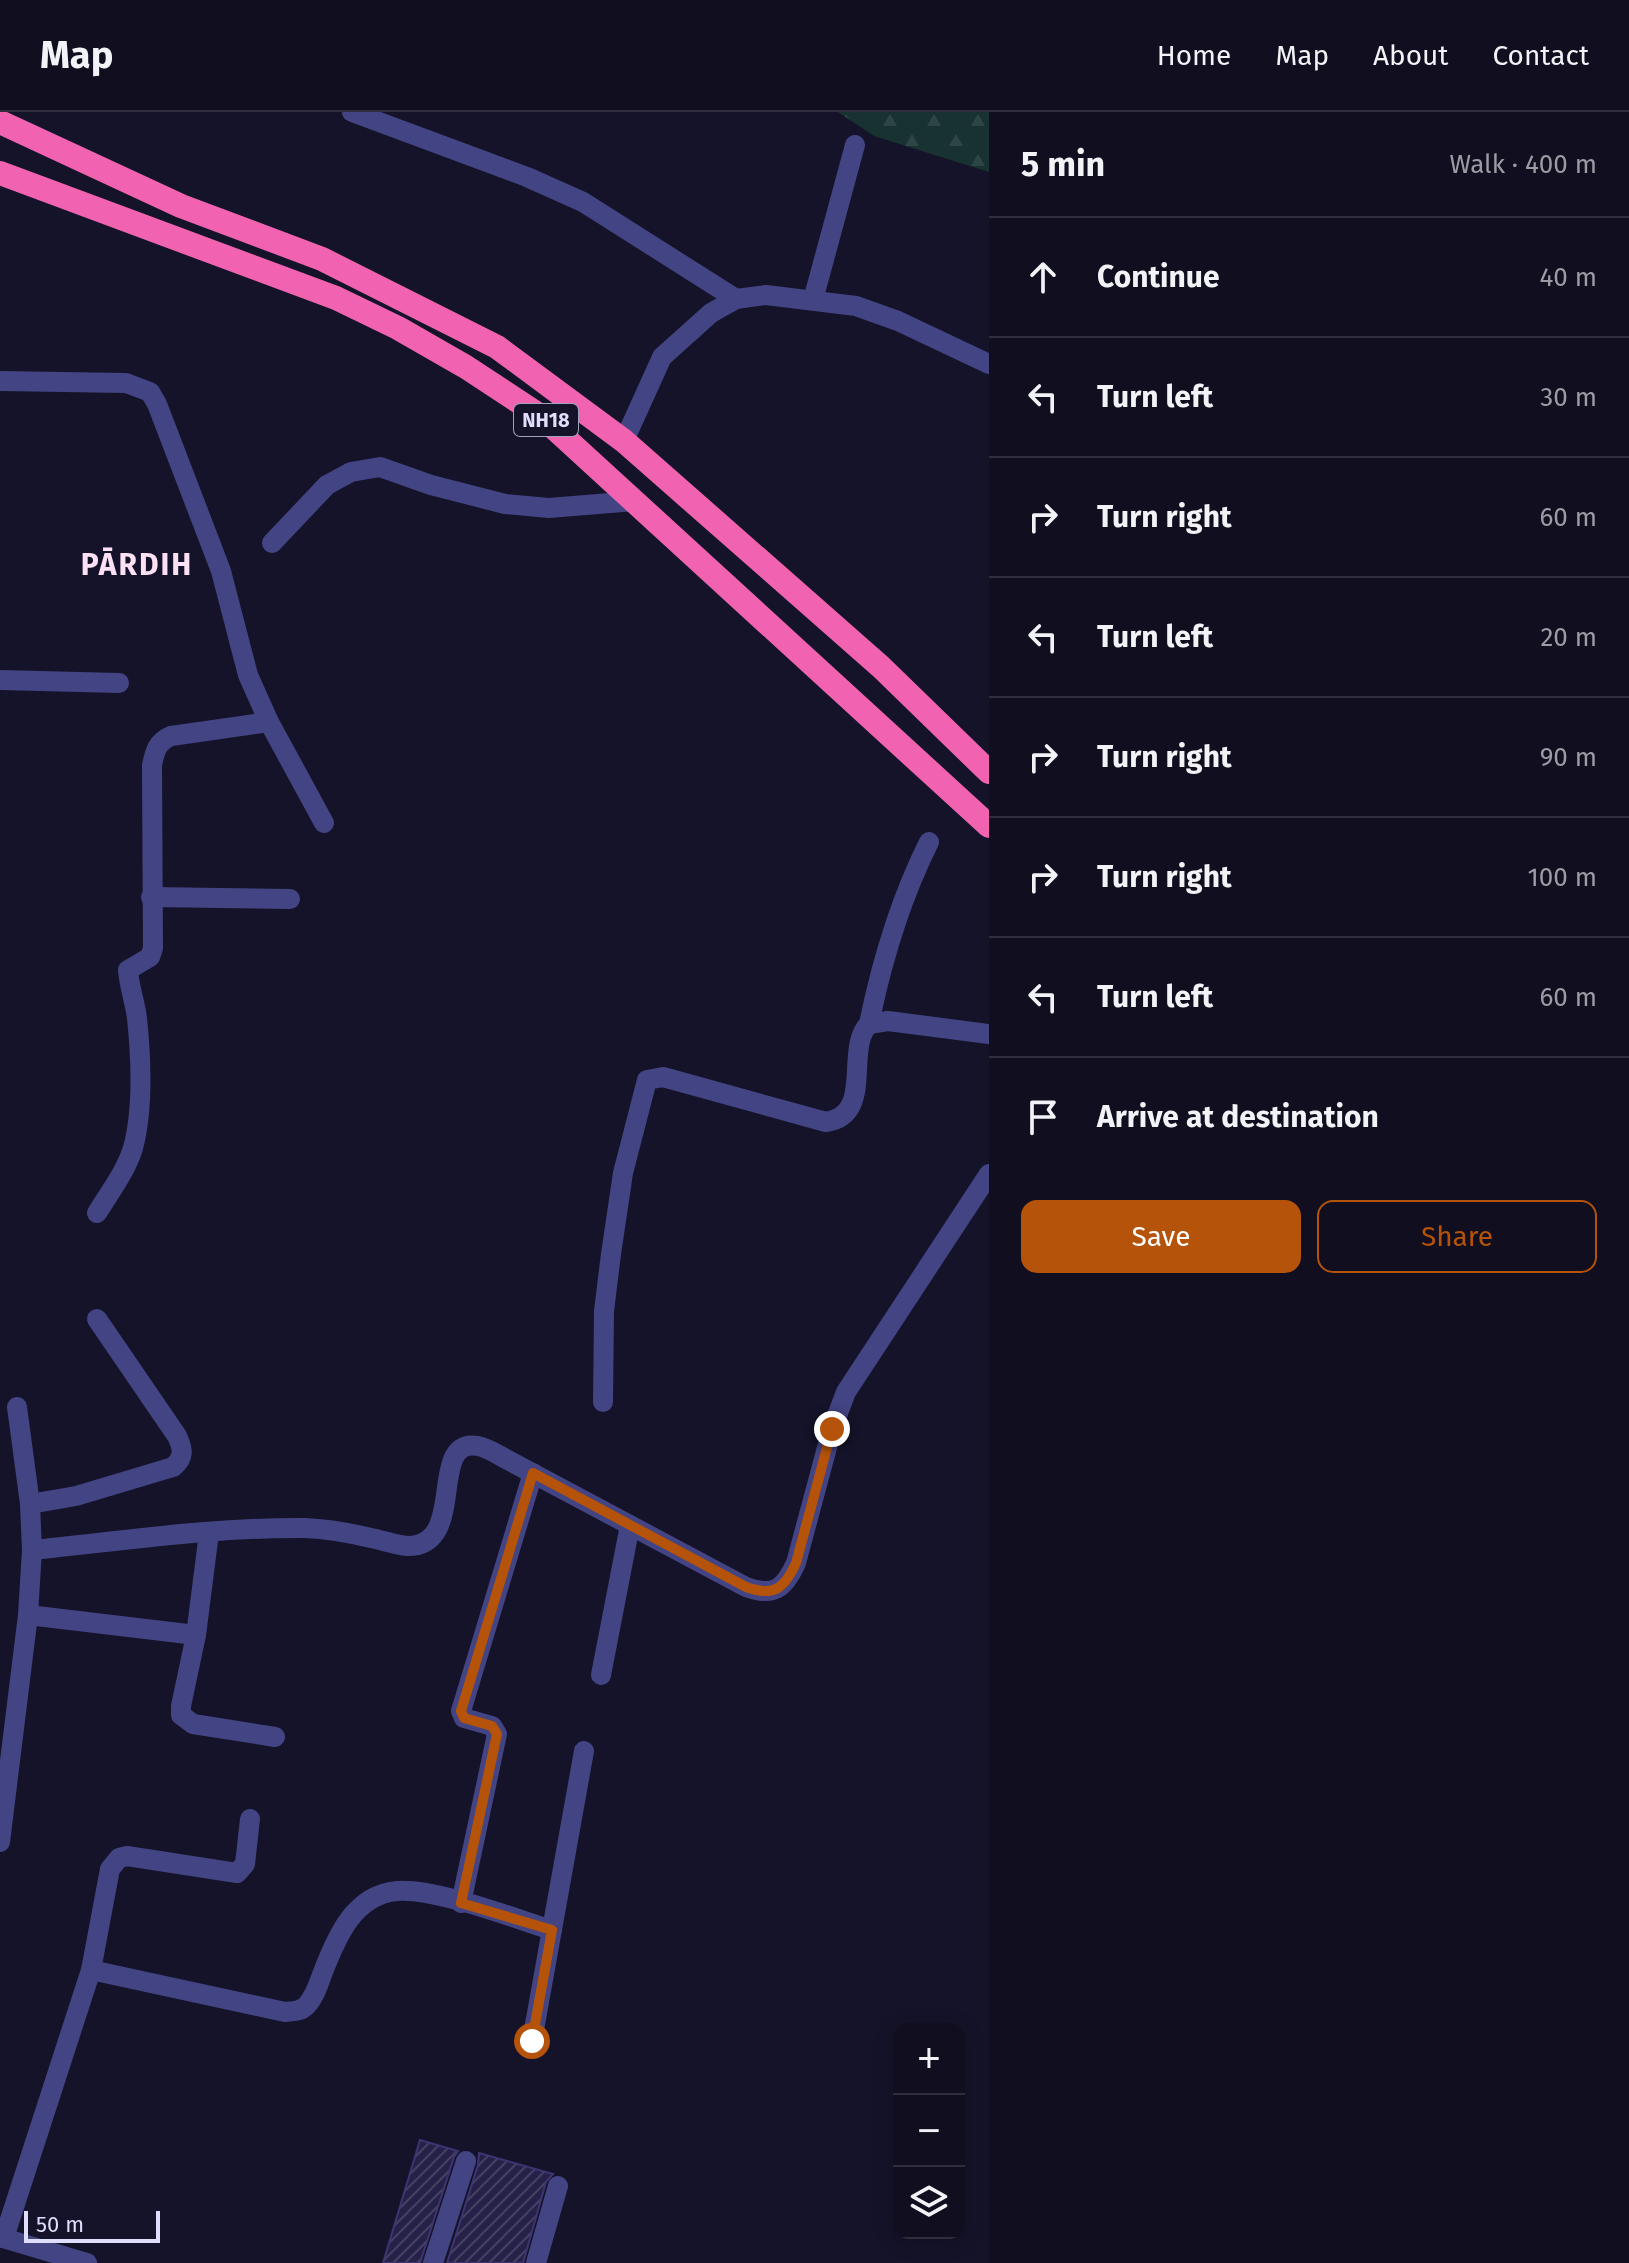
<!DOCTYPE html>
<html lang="en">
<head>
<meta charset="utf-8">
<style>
  :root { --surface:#100e1f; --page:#191728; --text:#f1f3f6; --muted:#9c9ca4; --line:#302e3d; --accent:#b45309 }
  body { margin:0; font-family:"Fira Sans",sans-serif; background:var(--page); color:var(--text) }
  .controls { position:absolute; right:24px; bottom:24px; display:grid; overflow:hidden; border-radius:16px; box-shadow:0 4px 20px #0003 }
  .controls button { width:72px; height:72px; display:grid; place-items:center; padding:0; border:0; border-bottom:2px solid var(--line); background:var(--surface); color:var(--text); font:40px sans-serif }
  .scale { position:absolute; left:24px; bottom:20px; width:136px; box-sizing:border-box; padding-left:8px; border:4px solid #dfdefc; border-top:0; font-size:22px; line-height:28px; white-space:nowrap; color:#dfdefc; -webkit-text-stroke:6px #151329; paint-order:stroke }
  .stop { position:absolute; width:24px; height:24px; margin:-18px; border:6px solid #b45309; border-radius:50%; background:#fff }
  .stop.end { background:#b45309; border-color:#fff; box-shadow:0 2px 8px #0008 }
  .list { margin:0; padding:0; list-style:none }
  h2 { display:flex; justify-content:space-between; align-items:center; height:104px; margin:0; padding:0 32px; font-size:34px }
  h2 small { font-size:26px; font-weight:400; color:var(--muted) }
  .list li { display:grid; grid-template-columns:52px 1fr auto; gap:24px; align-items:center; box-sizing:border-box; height:120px; padding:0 32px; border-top:2px solid var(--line) }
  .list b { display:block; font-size:30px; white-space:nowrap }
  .list em { font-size:26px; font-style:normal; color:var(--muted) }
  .actions { display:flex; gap:16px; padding:24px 32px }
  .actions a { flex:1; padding:18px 0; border:2px solid var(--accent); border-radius:16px; text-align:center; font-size:28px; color:var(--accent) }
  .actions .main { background:var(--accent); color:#fff }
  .icon { flex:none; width:44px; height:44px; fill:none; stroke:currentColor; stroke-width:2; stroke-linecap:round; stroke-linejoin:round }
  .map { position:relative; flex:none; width:989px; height:2151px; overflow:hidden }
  header { display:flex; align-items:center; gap:48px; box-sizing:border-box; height:112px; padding:0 40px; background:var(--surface); border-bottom:2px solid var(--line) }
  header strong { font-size:38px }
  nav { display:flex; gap:44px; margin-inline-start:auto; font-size:28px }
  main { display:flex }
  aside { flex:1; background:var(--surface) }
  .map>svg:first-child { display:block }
</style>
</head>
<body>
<header>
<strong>Map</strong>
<nav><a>Home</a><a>Map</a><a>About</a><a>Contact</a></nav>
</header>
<main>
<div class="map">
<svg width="989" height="2151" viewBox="0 0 989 2151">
  <defs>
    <pattern id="forest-firs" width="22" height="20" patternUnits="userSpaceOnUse" patternTransform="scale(2)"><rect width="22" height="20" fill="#173230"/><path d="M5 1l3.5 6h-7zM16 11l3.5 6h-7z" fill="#2d4645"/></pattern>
    <pattern id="building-hatch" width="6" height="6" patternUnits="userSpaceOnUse" patternTransform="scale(2)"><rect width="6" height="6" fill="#262148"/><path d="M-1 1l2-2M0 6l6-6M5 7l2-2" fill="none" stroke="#454163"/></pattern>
  </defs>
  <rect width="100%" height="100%" fill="#151329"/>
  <!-- forest -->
  <polygon fill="url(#forest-firs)" points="838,0 989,0 989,60 874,24"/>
  <!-- building -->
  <g fill="url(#building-hatch)" stroke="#3d3572" stroke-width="2">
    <polygon points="420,2028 458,2039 454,2045 420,2151 383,2151"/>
    <polygon points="479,2041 553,2062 546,2070 523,2151 447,2151 478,2053"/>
  </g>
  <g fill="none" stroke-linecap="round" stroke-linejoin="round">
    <!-- street -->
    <g stroke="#424483" stroke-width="20">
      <polyline points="352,0 527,65 583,90 736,187"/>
      <polyline points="813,188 855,33"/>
      <polyline points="0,269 126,271 150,280 157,292 221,459 248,563 269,610 324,711"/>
      <polyline points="624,329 662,245 711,201 736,187 766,183 856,194 898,209 989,252"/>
      <polyline points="272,431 327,373 351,360 380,355 431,373 505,392 549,396 635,389"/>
      <polyline points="0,568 119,571"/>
      <polyline points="151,785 290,787"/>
      <path d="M869 912C882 848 900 788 929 730"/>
      <path d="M97 1101C110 1080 126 1059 133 1036 143 999 141 945 137 906 135 890 129 874 128 858L150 845 153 836 152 653C155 639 157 630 171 624L269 610"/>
      <path d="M603 1290 604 1199 611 1142 623 1061 647 968 663 965 826 1010C875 1003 844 936 869 912L888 909 989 922"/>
      <path d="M30 1392 76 1384 173 1355C185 1345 183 1337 177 1324L97 1207"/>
      <polyline points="209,1421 196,1523 181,1594 181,1603 193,1612 275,1625"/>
      <path d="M32 1438C122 1429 214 1415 305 1416 327 1417 350 1421 371 1426 382 1428 396 1433 407 1434 469 1435 426 1325 478 1334 488 1336 497 1342 506 1347L746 1475C774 1485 784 1477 796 1451L832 1317 846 1280 989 1062"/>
      <polyline points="28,1503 196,1523"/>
      <polyline points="601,1563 630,1413"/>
      <polyline points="0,1730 28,1503 32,1438 30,1392 17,1295"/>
      <polyline points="461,1791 497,1622 492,1614 464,1606 461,1599 533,1361"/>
      <polyline points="91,1858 110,1757 119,1746 127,1744 237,1761 245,1752 250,1707"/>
      <polyline points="532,1929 584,1639"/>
      <polyline points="0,2125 87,2151"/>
      <path d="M4 2126 91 1858 285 1900C293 1899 301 1900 307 1893 315 1884 319 1871 323 1860 337 1824 354 1783 397 1779 435 1776 513 1806 552 1818"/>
      <polyline points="433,2151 466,2049"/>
      <polyline points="536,2151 558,2074"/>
    </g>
    <!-- highway -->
    <g stroke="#f163b0" stroke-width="24">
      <polyline points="0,10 181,94 322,147 497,235 624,329 881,555 989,660"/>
      <polyline points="0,61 336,186 398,216 466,255 542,305 989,714"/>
    </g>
  </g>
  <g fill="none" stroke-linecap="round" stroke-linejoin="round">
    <!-- route -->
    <path stroke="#b45309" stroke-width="10" d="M532 1929 552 1818 461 1791 497 1622 492 1614 464 1606 461 1599 533 1361 746 1475C774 1485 784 1477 796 1451L832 1317"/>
  </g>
  <g text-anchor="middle" stroke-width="6" stroke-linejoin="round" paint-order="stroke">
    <!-- shield labels -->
    <rect fill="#151329" stroke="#a2a1bd" stroke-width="2" x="514" y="292" width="64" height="32" rx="6"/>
    <g font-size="20" font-weight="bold" fill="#dfdefc">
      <text x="546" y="315">NH18</text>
    </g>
    <!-- district labels -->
    <g font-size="30" font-weight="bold" letter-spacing="2" fill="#fce0f4" stroke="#151329">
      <text x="137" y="463">PĀRDIH</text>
    </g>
  </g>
</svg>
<div class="controls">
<button>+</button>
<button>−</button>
<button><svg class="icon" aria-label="layers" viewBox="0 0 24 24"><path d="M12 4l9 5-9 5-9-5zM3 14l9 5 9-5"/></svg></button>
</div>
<div class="scale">50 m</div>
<div class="stop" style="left:532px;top:1929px"></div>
<div class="stop end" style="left:832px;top:1317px"></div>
</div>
<aside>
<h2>5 min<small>Walk · 400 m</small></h2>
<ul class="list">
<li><svg class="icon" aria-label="ahead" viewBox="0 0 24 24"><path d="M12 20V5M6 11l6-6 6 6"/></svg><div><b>Continue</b></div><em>40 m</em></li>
<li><svg class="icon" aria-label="left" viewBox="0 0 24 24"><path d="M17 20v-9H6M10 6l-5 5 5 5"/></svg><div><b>Turn left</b></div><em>30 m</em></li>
<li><svg class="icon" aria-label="right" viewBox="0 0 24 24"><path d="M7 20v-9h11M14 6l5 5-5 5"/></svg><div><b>Turn right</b></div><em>60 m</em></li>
<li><svg class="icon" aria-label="left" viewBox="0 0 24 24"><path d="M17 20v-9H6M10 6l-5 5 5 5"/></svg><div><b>Turn left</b></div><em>20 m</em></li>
<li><svg class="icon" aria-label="right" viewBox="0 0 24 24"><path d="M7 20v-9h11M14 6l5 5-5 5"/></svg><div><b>Turn right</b></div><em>90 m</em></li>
<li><svg class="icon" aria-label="right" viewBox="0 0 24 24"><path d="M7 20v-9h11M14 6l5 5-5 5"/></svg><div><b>Turn right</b></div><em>100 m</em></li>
<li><svg class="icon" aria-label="left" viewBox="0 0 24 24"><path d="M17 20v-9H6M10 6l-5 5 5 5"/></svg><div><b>Turn left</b></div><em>60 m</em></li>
<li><svg class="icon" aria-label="arrive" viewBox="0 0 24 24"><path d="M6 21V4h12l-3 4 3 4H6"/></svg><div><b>Arrive at destination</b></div></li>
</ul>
<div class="actions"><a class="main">Save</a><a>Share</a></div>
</aside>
</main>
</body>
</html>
